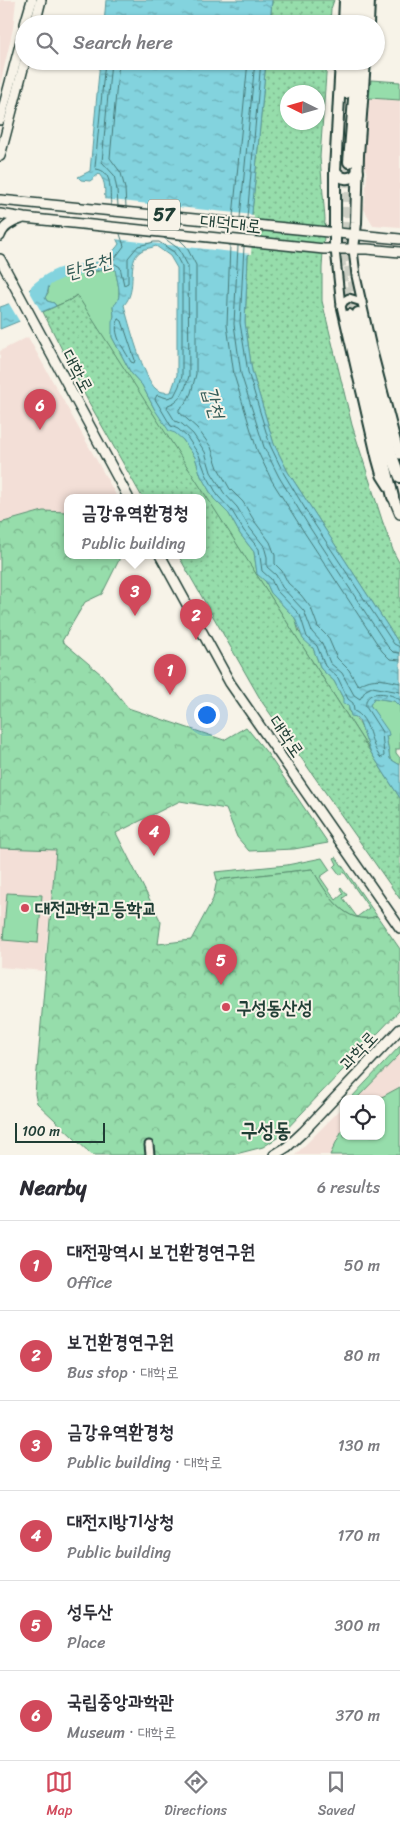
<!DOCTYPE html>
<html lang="en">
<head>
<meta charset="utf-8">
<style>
  :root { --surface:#fff; --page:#f7f7f7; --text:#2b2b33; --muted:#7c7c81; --line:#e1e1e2; --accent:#d1495b }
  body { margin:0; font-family:Sriracha,"Poor Story",sans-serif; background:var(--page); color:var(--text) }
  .controls { position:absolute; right:15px; bottom:15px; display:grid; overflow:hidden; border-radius:10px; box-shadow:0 1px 4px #0004 }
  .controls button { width:45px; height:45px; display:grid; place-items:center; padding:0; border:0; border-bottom:1px solid var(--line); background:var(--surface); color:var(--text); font:25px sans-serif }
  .compass { position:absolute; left:280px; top:85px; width:45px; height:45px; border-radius:50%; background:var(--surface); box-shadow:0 1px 4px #0004; rotate:275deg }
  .scale { position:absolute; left:15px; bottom:12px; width:90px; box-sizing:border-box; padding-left:5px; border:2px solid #1f3d34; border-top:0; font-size:14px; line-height:18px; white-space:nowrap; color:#1f3d34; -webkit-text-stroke:4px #f7f3e8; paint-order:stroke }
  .you { position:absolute; left:206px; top:714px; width:18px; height:18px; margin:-12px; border:4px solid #fff; border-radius:50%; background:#1a73e8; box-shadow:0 0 0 8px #1a73e833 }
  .badge { display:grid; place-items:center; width:32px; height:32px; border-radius:50%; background:var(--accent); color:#fff; font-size:16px; font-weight:700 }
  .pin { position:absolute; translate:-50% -41px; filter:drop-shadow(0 1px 2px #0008) }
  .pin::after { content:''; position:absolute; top:26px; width:18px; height:15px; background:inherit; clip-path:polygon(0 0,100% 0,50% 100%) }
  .popup { position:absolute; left:64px; top:494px; width:142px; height:65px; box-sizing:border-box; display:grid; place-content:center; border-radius:10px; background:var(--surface); filter:drop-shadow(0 1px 4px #0005); font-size:16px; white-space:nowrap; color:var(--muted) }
  .popup b { font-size:19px; color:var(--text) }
  .popup::after { content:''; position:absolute; left:50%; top:100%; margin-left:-10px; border:10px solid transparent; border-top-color:var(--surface) }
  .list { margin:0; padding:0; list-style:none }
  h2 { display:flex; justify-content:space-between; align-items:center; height:65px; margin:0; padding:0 20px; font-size:21px }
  h2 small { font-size:16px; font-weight:400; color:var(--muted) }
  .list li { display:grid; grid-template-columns:32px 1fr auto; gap:15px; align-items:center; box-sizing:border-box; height:90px; padding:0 20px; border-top:1px solid var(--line) }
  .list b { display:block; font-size:19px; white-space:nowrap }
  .list p { margin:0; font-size:16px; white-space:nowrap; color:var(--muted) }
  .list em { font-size:16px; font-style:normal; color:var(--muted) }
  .icon { flex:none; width:28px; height:28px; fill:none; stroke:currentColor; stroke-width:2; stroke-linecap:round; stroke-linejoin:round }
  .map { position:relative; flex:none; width:400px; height:1155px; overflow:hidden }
  .search { position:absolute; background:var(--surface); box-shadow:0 1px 4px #0004; left:15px; right:15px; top:15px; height:55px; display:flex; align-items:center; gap:12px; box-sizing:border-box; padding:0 18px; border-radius:28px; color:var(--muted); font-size:19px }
  .sheet { height:605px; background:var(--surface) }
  nav { display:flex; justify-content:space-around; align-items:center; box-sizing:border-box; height:70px; border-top:1px solid var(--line); background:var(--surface); font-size:14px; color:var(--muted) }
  nav a { display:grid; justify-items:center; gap:2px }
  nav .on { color:var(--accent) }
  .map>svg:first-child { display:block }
</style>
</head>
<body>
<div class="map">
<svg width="400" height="1155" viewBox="0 0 400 1155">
  <defs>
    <pattern id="forest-crowns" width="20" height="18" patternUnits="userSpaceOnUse" patternTransform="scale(1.25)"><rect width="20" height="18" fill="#96ddab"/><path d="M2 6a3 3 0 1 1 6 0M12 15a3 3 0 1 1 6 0" fill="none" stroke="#7ab48c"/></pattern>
    <pattern id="park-dots" width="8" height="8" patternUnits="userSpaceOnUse" patternTransform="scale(1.25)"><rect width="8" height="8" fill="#96ddab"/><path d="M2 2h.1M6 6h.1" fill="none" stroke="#7ab48c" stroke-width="1.8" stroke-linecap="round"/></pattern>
    <pattern id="water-ripples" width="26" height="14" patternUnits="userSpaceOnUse" patternTransform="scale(1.25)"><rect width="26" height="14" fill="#83d3de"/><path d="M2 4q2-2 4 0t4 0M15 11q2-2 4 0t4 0" fill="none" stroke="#6bacb5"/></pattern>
  </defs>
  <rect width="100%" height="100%" fill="#f7f3e8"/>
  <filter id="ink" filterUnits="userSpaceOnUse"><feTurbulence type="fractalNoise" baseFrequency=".02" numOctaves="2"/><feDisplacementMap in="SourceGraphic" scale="10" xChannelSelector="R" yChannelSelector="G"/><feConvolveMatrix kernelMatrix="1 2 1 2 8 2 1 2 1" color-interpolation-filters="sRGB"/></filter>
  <g filter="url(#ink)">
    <!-- built -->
    <g fill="#f3dfd7">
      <polygon points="0,0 16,0 13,29 0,85"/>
      <polygon points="371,80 400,82 400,227 373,225 364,209 367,174 364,163"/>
      <polygon points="28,337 117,497 68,497 67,512 43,511 0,523 0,351"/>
      <polygon points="0,848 56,850 44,971 0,967"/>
      <polygon points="400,1046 400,1155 295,1155 344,1106 344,1136 381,1136 381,1099 350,1099"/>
    </g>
    <!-- grass -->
    <g fill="#96ddab" stroke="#5a8d70">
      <polygon points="371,80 400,82 400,100 369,98"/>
      <path d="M115 269C117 281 124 298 113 307L114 316 112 337 131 373 142 385 155 410 183 440 195 457 201 476 214 499 229 514 240 534 254 552 257 573 266 582 271 593 295 618 299 632 313 648 321 669 334 681 346 704 349 705V712C362 721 365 737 370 751L76 295 70 300 56 306 54 303 47 301 45 297 48 293 49 281C63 274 73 274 88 273 97 272 106 269 115 269Z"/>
      <polygon points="374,698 394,701 400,707 400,749 396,749 396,753 400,758 400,765 390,759 386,735 389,735 370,705"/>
      <path d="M336 857 377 916C345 928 326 892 312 869L217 880 215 872 287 865 322 858 330 870 320 877 336 900 343 894 340 888 341 887 347 895 343 898 357 917 369 908 344 872 340 875 334 867 337 864 334 858Z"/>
      <polygon points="7,893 42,895 38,943 3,940"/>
      <polygon points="400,1046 400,1054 356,1099 350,1099"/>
      <polygon points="400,1087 400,1155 330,1155 344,1126 344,1136 381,1136 381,1099 378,1099"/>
    </g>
    <!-- forest -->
    <path fill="url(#forest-crowns)" stroke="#5a8d70" d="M43 511 67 512 68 555H119V560L102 594 85 602 62 641 102 675 128 708 224 740 246 727 267 753 328 843 294 849 249 851 237 837 226 809 180 801 116 833 161 922 158 944 191 940 213 899 217 880 312 869C326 892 345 928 377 916L400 949V1010L280 1136 263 1147 232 1155H92L37 1103 35 1094 56 850 0 848V523Z"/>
    <!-- park -->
    <g fill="url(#park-dots)" stroke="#5a8d70" fill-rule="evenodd">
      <polygon points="272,0 334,0 331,9 330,24 270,24"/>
      <path d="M266 61H327L320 157 325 219 322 268V301L352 425 382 520 394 553 400 564V645L288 472 274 444 252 371 245 322 248 256ZM288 92H318V122H288Z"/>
      <polygon points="77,295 400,798 400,899 262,702 178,555 202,555 202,497 142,497 87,399 43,312 70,300"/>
    </g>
    <!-- water -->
    <g fill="url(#water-ripples)" stroke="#5b979a" fill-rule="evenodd">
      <polygon points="106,0 272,0 270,24 104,24"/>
      <path d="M100 61H266L248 256 245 322 252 371 274 444 288 472 400 645V707L394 701 374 698 370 705 388 731 389 735 386 736 390 759 400 765V798L370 751 360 722 356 717 351 716 348 705 343 704V698L334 681 321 669 313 648 303 639 295 618 271 593 266 582 257 574 254 552 240 534 229 514 214 499 201 476 195 457 183 440 175 433 169 431 155 410 142 385 131 373 112 337V322L114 316 113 306C124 299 117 281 115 269 101 269 88 273 74 272L73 268C92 265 108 260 119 244 112 231 108 216 105 201 104 191 107 183 99 174L90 181 81 180 78 177 90 171ZM156 246 170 256 177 268V375L171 392C167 393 159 392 156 389 144 380 128 321 124 305 139 289 125 261 141 251 145 248 152 248 156 246Z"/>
      <path d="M46 276C50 283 49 290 45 298L47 301 54 303 56 306 0 329V307C11 304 23 296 31 288 36 284 40 279 46 276Z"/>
    </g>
    <!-- pier -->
    <g fill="#f7f3e8">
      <polygon points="102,199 254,215 251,254 114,239 107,222"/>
      <polygon points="28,288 43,315 21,324 8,302"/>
    </g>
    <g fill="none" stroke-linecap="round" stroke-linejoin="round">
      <!-- shore -->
      <g stroke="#477978" stroke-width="1">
        <path d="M105 61 95 167 96 169C114 171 109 193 111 205"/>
        <polyline points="111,61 102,162 114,175 117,190 118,206"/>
        <polyline points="119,61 110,158 121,173 125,189 126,207"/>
        <polyline points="233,217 248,61"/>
        <polyline points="240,218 255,61"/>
        <polyline points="247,218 261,61"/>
        <path d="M120 234 124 246 112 262 120 267 124 285 128 283V258L138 246 154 242H159L174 252 182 267V376L179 386 174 396 167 398 157 395 155 399 171 426 178 429 187 437 199 455 206 474 218 496 232 511 244 531 259 549 262 571 271 579 276 590 300 615 307 637 317 646 325 666 338 678 348 699 353 703 354 711C371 718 369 745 381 758L384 756 382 732 366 707C363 687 393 693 400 700"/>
        <path d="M164 238 179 249 188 266 189 376C185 389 182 401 168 405L167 408 175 421 182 424 193 434 205 452 211 472 224 493 237 507 249 527 264 546 267 557V567L276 575 282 587 304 611 312 632 322 643 330 663 342 673 354 695 360 699 366 690 372 687 400 692"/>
        <path d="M180 240 186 246 196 265V374L191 393 186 403 179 409V412L197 428 211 447 218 468 230 489 243 502 255 522 270 542 275 555V564L282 571 288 583 301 595 311 608 318 627 328 637 337 658 349 670 357 684 360 685C372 676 386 680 400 683"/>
        <polyline points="230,245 227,325 234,375 257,450 272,481 304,532 382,651 390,659 400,660"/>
        <polyline points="238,246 234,324 241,374 264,447 279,477 310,528 388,647 393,652 400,653"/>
        <polyline points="244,246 240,323 248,372 270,445 284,474 315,525 394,644 400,647"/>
        <path d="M119 319 122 321 135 360 134 363 131 362C125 350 110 332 119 319Z"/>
      </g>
      <!-- river -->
      <path stroke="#83d3de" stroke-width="11" d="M36 289C55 273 64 271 87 269"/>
      <!-- highway-tunnel -->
      <g stroke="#cccfc4" stroke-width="10" stroke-dasharray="10 5" stroke-linecap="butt">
        <polyline points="349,162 345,235 347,258 358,313"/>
        <polyline points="338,242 345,295 349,315"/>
      </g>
      <!-- minor casing -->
      <g stroke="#1f3d34" stroke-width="11">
        <g id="minor">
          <polyline points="335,249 341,306 376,458 381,476 388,487"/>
          <polyline points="353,249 356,276 372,348 400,455"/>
          <polyline points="341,306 344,301 349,298 362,302"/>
          <polyline points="149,1145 150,1155"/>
        </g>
      </g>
      <!-- major casing -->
      <g stroke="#1f3d34" stroke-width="12">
        <g id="major">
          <polyline points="25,24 32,0"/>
          <polyline points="35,24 41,0"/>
          <polyline points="0,120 24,30"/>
          <polyline points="0,156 25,61"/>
          <polyline points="0,200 400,239"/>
          <polyline points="0,214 24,218 324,249 367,249 400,252"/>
          <path d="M0 236C3 226 12 222 21 219"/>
          <polyline points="0,259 128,497"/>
          <polyline points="393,497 400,514"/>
          <polyline points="160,555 230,683 400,928"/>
          <polyline points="274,1155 287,1147 303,1132 400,1029"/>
        </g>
      </g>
      <!-- highway casing -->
      <g stroke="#1f3d34" stroke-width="14">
        <g id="highway">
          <polyline points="344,24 345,0"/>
          <polyline points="352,24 354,0"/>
          <polyline points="360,24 362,0"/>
          <polyline points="368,24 369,0"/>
          <polyline points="346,93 349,61"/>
          <polyline points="349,162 357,61"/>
          <path d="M335 171C342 180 350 181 358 172"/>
          <polyline points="335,249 335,171 341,61"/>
          <polyline points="353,249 356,223 358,155 365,61"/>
          <polyline points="358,313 392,456 400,477"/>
          <polyline points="349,315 393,497"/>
        </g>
      </g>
      <!-- minor -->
      <use href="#minor" stroke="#f7f3e8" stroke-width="7"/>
      <!-- major -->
      <use href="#major" stroke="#f7f3e8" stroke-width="9"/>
      <!-- highway -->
      <use href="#highway" stroke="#f7f3e8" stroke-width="10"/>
    </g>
  </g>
  <!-- markers -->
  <g fill="#d1495b" stroke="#f7f3e8" stroke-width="2">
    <circle cx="25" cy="908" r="5"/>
    <circle cx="226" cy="1007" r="5"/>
  </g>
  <g text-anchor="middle" stroke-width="4" stroke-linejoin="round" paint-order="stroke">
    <!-- shield labels -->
    <rect fill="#f7f3e8" stroke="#60746a" stroke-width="1" x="148" y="199.5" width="32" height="31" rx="4"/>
    <g font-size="18" font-weight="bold" fill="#1f3d34">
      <text x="164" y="221">57</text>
    </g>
    <!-- street labels -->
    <g font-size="19" fill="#1f3d34" stroke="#f7f3e8">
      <text transform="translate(231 223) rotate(6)" y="7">대덕대로</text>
      <text transform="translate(78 371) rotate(62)" y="7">대학로</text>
      <text transform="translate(287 736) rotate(55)" y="7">대학로</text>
      <text transform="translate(358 1050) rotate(-47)" y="7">과학로</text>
    </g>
    <!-- poi labels -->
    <g font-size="19" font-weight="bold" fill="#1f3d34" stroke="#f7f3e8" text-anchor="start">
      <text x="35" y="915">대전과학고등학교</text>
      <text x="236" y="1014">구성동산성</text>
    </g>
    <!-- water labels -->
    <g font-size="20" font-style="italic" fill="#335b56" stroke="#f7f3e8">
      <text transform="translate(88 266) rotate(-16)" y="7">탄동천</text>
      <text transform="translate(214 402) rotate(74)" y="7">갑천</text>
    </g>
    <!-- quarter labels -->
    <g font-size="21" font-weight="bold" fill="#1f3d34" stroke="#f7f3e8">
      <text x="266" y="1137">구성동</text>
    </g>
  </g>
</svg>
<div class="controls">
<button><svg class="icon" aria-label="locate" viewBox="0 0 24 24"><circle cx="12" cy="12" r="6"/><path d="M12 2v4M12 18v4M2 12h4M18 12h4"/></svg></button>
</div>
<svg class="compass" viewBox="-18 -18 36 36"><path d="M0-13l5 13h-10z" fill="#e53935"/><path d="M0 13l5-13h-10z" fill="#7c7c81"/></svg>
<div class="scale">100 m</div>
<div class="you"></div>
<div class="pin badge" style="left:170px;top:695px">1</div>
<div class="pin badge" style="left:196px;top:640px">2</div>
<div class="pin badge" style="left:135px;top:616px">3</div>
<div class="popup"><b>금강유역환경청</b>Public building</div>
<div class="pin badge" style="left:154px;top:856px">4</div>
<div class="pin badge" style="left:221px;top:985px">5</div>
<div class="pin badge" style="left:40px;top:430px">6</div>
<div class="search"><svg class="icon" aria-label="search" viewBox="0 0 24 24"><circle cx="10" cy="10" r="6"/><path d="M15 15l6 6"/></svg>Search here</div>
</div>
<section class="sheet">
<h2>Nearby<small>6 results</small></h2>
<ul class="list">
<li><span class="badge">1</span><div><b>대전광역시 보건환경연구원</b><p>Office</p></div><em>50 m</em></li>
<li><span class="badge">2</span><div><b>보건환경연구원</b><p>Bus stop · 대학로</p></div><em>80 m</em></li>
<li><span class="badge">3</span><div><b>금강유역환경청</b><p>Public building · 대학로</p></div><em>130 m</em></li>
<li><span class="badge">4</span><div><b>대전지방기상청</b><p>Public building</p></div><em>170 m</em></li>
<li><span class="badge">5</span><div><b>성두산</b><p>Place</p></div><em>300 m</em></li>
<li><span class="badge">6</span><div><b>국립중앙과학관</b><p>Museum · 대학로</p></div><em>370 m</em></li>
</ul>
</section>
<nav>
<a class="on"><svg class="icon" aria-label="map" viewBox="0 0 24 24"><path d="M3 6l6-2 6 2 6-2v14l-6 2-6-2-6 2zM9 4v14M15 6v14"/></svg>Map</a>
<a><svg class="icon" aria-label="directions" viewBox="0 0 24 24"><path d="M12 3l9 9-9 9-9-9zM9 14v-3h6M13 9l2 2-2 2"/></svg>Directions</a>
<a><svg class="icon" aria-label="saved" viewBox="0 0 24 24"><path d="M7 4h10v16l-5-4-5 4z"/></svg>Saved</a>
</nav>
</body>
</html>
